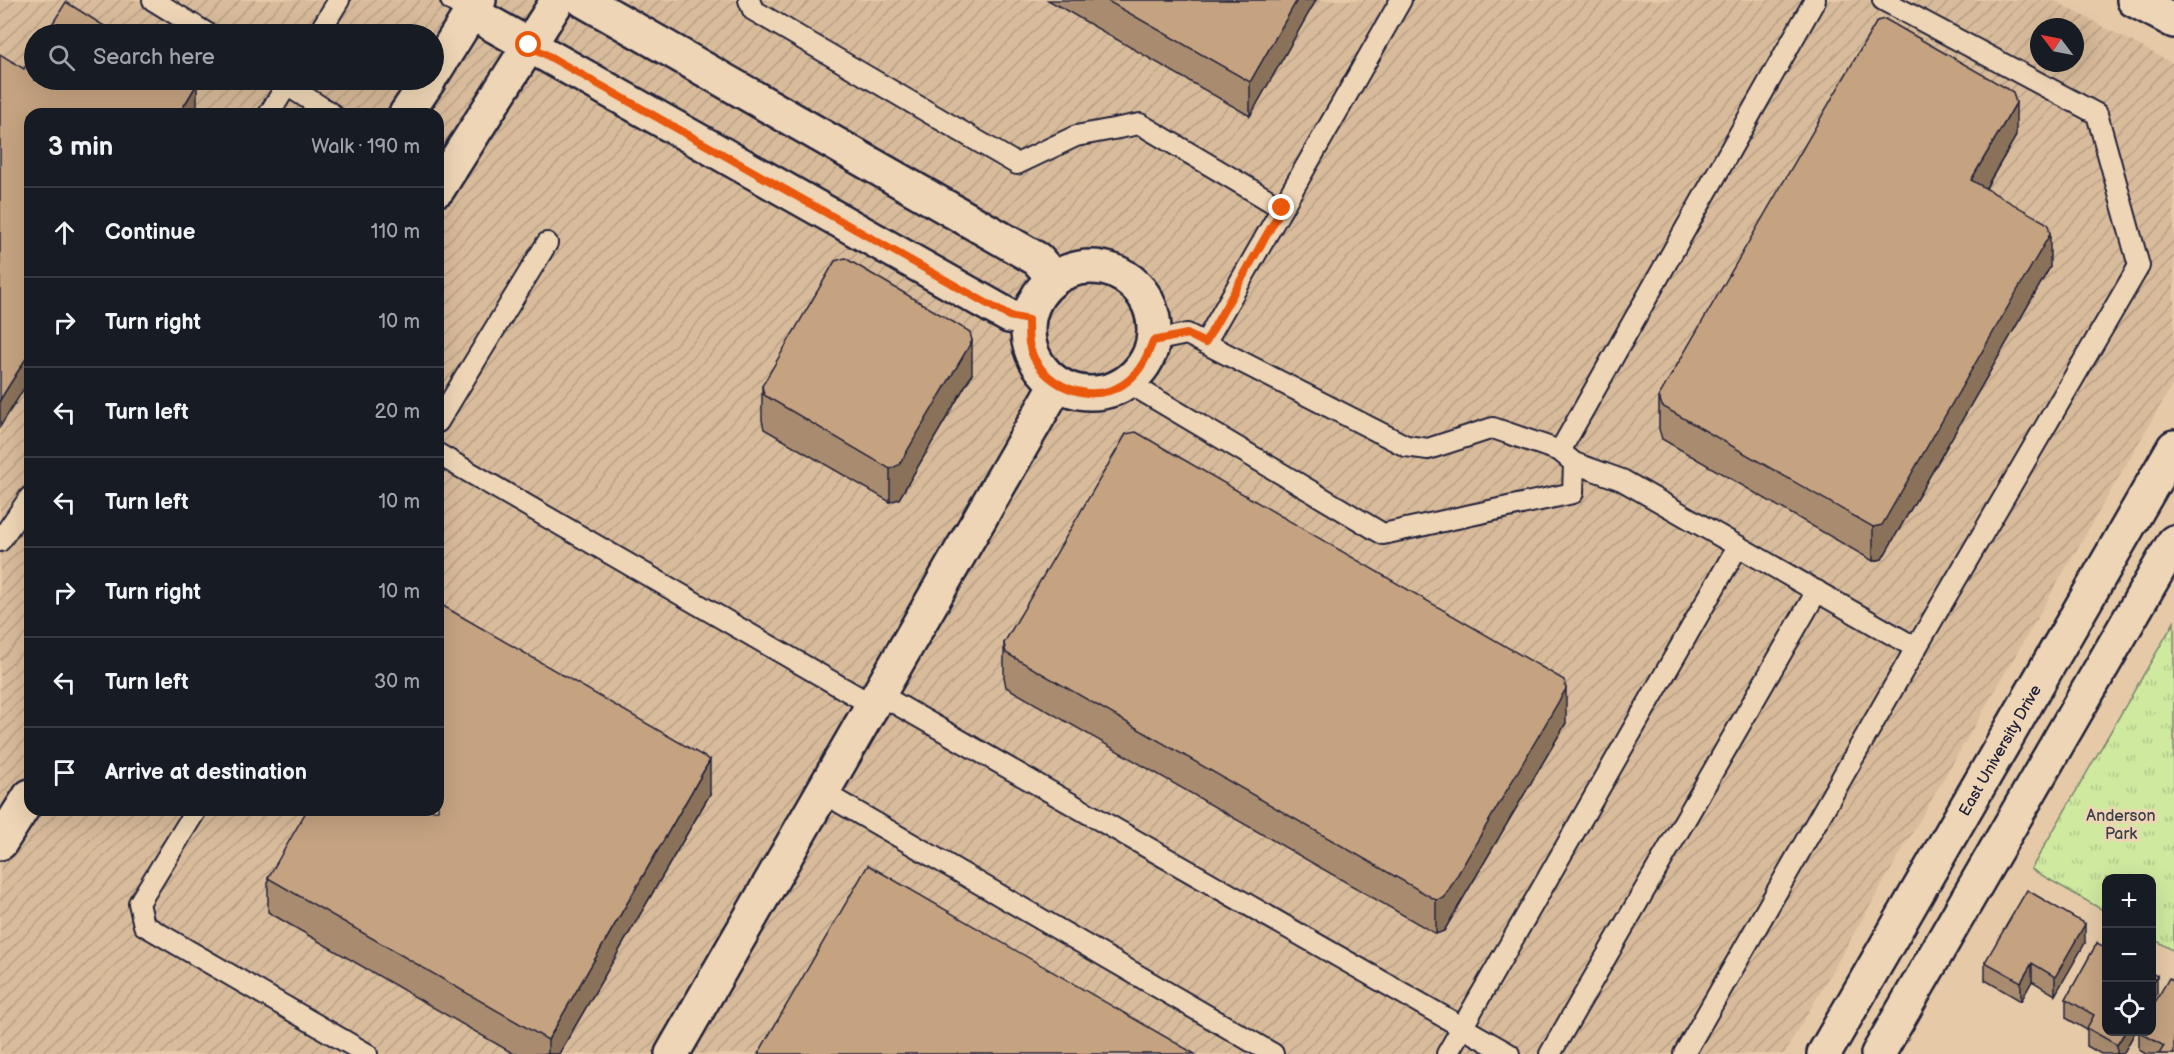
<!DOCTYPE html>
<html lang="en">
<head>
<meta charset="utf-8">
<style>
  :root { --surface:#171b24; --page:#242831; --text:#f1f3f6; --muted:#9ea1a6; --line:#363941 }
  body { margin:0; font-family:"Balsamiq Sans",sans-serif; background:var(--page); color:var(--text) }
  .controls { position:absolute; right:18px; bottom:18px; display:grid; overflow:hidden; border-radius:12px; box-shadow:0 6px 24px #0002 }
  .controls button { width:54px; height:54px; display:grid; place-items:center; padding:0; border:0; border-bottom:2px solid var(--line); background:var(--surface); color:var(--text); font:30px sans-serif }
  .compass { position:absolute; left:2030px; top:18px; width:54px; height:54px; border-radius:50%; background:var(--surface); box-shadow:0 6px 24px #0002; rotate:302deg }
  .stop { position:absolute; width:18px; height:18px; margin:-14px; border:4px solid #ea580c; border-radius:50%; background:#fff }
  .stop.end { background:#ea580c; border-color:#fff; box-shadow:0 2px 6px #0008 }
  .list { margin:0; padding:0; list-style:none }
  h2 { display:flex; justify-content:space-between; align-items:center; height:78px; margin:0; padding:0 24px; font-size:26px }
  h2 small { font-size:20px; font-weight:400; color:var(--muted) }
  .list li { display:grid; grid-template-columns:39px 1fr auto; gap:18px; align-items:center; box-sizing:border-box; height:90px; padding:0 24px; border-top:2px solid var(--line) }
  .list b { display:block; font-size:22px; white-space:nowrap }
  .list em { font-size:20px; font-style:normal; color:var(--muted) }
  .icon { flex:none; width:33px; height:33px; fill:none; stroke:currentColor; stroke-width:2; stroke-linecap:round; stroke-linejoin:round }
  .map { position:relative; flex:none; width:2174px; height:1054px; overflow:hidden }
  .search { position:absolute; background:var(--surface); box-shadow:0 6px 24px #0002; left:24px; top:24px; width:420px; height:66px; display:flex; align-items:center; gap:15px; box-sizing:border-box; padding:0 21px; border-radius:33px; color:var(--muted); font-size:22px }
  .panel { position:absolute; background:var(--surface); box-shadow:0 6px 24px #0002; left:24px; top:108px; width:420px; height:708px; border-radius:18px }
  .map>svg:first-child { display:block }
</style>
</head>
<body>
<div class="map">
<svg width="2174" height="1054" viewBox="0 0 2174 1054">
  <defs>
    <pattern id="industrial-furrows" width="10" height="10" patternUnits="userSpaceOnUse" patternTransform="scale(1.5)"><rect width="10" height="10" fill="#d8bb9a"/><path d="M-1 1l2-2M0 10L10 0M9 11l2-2" fill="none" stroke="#b9a086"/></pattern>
    <pattern id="park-tufts" width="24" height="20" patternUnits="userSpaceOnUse" patternTransform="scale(1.5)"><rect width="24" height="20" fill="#cfe99f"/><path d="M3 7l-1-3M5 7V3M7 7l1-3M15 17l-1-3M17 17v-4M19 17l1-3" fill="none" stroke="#b1c88a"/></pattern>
  </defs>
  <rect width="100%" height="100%" fill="#e6caa8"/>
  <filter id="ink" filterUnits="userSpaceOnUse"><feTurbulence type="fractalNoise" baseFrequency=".0167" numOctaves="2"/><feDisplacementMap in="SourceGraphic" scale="12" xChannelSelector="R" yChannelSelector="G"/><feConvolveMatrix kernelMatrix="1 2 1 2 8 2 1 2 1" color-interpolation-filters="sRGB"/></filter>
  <g filter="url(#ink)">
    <!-- industrial -->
    <path fill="url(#industrial-furrows)" fill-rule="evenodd" d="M0 0H2053L2174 64V382L1784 1054H0ZM2039 27H2075V63H2039ZM34 34H434V80H34ZM30 114H438V810H30Z"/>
    <!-- park -->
    <polygon fill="url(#park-tufts)" stroke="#78866d" stroke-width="1.5" points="2174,622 2174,951 2152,938 2152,878 2106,878 2106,912 2031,869"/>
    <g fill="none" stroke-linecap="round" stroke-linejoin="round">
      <!-- lane casing -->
      <g stroke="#22223b" stroke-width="24">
        <g id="lane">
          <polyline points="153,0 208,34"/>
          <polyline points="451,0 472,13"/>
          <polyline points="749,0 753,10 1017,164 1076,136 1140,124 1282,208"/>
          <polyline points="318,34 339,0"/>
          <polyline points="279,80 332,114"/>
          <polyline points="269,114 290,80"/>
          <polyline points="1205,343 1401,0"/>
          <polyline points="1127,382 1383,534 1573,493 1574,463 1560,451 1493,428 1428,449 1406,446 1187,334 1153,341"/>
          <polyline points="438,422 547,243"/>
          <polyline points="1560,451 1815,0"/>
          <polyline points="438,454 872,705"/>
          <polyline points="1574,463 1622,480 1916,648 2139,266 2097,114 1883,0"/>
          <polyline points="0,541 30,497"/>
          <polyline points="879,694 1509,1054"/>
          <polyline points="822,792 1273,1054"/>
          <polyline points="196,810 139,903 144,925 367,1054"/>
          <polyline points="1447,1054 1738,546"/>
          <polyline points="1550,1054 1817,591"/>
          <polyline points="1684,1054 1916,648"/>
        </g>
      </g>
      <!-- street casing -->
      <g stroke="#22223b" stroke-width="38">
        <g id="street">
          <polyline points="583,0 1037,259 1054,278"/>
          <polyline points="472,13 1009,316 1028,319"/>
          <circle cx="1091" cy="330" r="63"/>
          <polyline points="672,1054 1057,384"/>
        </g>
      </g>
      <!-- secondary casing -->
      <g stroke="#22223b" stroke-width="38">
        <g id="secondary">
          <polyline points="2134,0 2174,21"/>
          <polyline points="434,72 479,0"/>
          <polyline points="406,114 429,80"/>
          <polyline points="438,189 558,0"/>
          <polyline points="0,843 30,796"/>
          <path id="s1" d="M1824 1054 2174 447"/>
          <polyline points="1878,1054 2174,542"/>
        </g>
      </g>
      <!-- lane -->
      <use href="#lane" stroke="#edd5b5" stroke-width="20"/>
      <!-- street -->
      <use href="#street" stroke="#edd5b5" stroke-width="33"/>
      <!-- secondary -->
      <use href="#secondary" stroke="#edd5b5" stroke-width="33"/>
    </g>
    <!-- wall -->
    <g fill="#a98c6f" stroke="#22223b" stroke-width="1.5">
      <polygon points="1048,0 1316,0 1250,116"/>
      <polygon points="2016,136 1986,188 2050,267 1882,559 1873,561 1662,439 1659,429 1659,396"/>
      <polygon points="972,374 899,499 890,502 764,429 762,420 762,386"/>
      <polygon points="1004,643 1566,723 1444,931 1436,934 1006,687 1004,677"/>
      <polygon points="710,794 559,1054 514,1054 268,912 268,878"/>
      <polygon points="2085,943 2055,995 2032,981 2021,1001 1985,980 1985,962"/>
      <polygon points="2097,943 2106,1032 2135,1032 2123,1054 2101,1054 2087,1046 2087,1030 2066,1018 2066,999"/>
      <polygon points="2139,1032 2151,1032 2174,1054 2146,1054 2139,1050"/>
    </g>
    <!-- shaded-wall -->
    <g fill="#8a725a" stroke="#22223b" stroke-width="1.5">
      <polygon points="1297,0 1316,0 1250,116 1250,82"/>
      <polygon points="197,84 197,111 195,114 179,114"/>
      <polygon points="2016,103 2016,136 1971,213 1971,180"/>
      <polygon points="2050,234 2050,267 1882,559 1873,561 1873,527"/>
      <polygon points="972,341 972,374 899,499 890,502 890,469"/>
      <polygon points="30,352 30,379 0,427 0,400"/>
      <polygon points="1566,689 1566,723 1444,931 1436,934 1436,900"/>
      <polygon points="710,760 710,794 559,1054 548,1054 548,1040"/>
      <polygon points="2085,924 2085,943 2055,995 2055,977"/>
      <polygon points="2032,963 2032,981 2021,1001 2021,982"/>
      <polygon points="2157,976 2157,994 2151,1003 2151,985"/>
      <polygon points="2125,1032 2135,1032 2123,1054 2117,1054 2117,1045"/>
    </g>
    <!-- building -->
    <g fill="#c5a381" stroke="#22223b" stroke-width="1.5">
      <polygon points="1106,0 1297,0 1250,82"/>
      <polygon points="66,2 117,34 46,34"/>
      <polygon points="1885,19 2013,92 2016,103 1971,180 2048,224 2050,234 1882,525 1873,527 1662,406 1659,396 1877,21"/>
      <polygon points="34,52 34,80 189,80 197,84 179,114 30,114 30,352 0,400 0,54 24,69"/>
      <polygon points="845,258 970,332 972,341 899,465 890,469 764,395 762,386 835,261"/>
      <polygon points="1136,432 1564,680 1566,689 1444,898 1436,900 1006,653 1004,643 1126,434"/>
      <polygon points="438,603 710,760 548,1040 268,878 307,810 438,810"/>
      <polygon points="868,865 1195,1054 758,1054"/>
      <polygon points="2027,890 2085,924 2055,977 2032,963 2021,982 1985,962"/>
      <polygon points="2097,943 2106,948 2106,1032 2125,1032 2117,1045 2087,1028 2094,1015 2066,999"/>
      <polygon points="2151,973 2157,976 2151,985"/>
      <polygon points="2169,978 2174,981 2174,1054 2159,1054 2164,1046 2139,1032 2151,1032 2151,1009"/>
    </g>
  </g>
  <g fill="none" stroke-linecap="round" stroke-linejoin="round" filter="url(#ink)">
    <!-- route -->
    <path stroke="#ea580c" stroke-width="8" d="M529 45 1009 316 1028 320C1028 327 1028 336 1029 343 1036 385 1095 410 1129 380 1142 369 1147 356 1153 341L1187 334 1205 343 1282 208"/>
  </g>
  <g text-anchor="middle" stroke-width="6" stroke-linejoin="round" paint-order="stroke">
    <!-- street labels -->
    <g font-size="16" fill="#22223b" stroke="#edd5b5">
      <text dy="6" stroke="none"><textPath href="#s1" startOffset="351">East University Drive</textPath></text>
    </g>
    <!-- park labels -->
    <g font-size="16" fill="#3c404a" stroke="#edd5b5">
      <text x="2121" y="821">Anderson<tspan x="2121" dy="18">Park</tspan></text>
    </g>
  </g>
</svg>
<div class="controls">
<button>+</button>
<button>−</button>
<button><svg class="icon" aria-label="locate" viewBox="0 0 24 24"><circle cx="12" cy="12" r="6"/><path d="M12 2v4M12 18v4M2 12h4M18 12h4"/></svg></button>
</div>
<svg class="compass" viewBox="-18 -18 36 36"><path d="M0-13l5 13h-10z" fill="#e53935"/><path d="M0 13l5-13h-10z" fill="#9ea1a6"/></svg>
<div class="stop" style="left:529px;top:45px"></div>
<div class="stop end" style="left:1282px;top:208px"></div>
<div class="search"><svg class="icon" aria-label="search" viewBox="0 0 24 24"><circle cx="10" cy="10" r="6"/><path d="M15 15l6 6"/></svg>Search here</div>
<section class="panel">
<h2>3 min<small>Walk · 190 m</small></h2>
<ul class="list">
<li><svg class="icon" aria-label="ahead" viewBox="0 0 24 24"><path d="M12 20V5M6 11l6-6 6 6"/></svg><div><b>Continue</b></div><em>110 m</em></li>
<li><svg class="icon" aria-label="right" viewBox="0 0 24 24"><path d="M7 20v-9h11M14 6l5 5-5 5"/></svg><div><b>Turn right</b></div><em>10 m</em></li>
<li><svg class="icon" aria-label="left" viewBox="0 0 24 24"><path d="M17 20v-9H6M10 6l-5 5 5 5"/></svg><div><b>Turn left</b></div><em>20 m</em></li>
<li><svg class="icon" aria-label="left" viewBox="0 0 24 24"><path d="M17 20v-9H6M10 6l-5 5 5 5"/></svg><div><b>Turn left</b></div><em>10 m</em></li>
<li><svg class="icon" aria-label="right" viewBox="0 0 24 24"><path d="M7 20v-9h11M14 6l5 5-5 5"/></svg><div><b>Turn right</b></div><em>10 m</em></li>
<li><svg class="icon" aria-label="left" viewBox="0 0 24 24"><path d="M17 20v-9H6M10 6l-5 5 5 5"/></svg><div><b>Turn left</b></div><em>30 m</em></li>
<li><svg class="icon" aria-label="arrive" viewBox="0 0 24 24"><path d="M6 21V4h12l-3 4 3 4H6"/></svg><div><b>Arrive at destination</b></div></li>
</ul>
</section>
</div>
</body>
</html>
